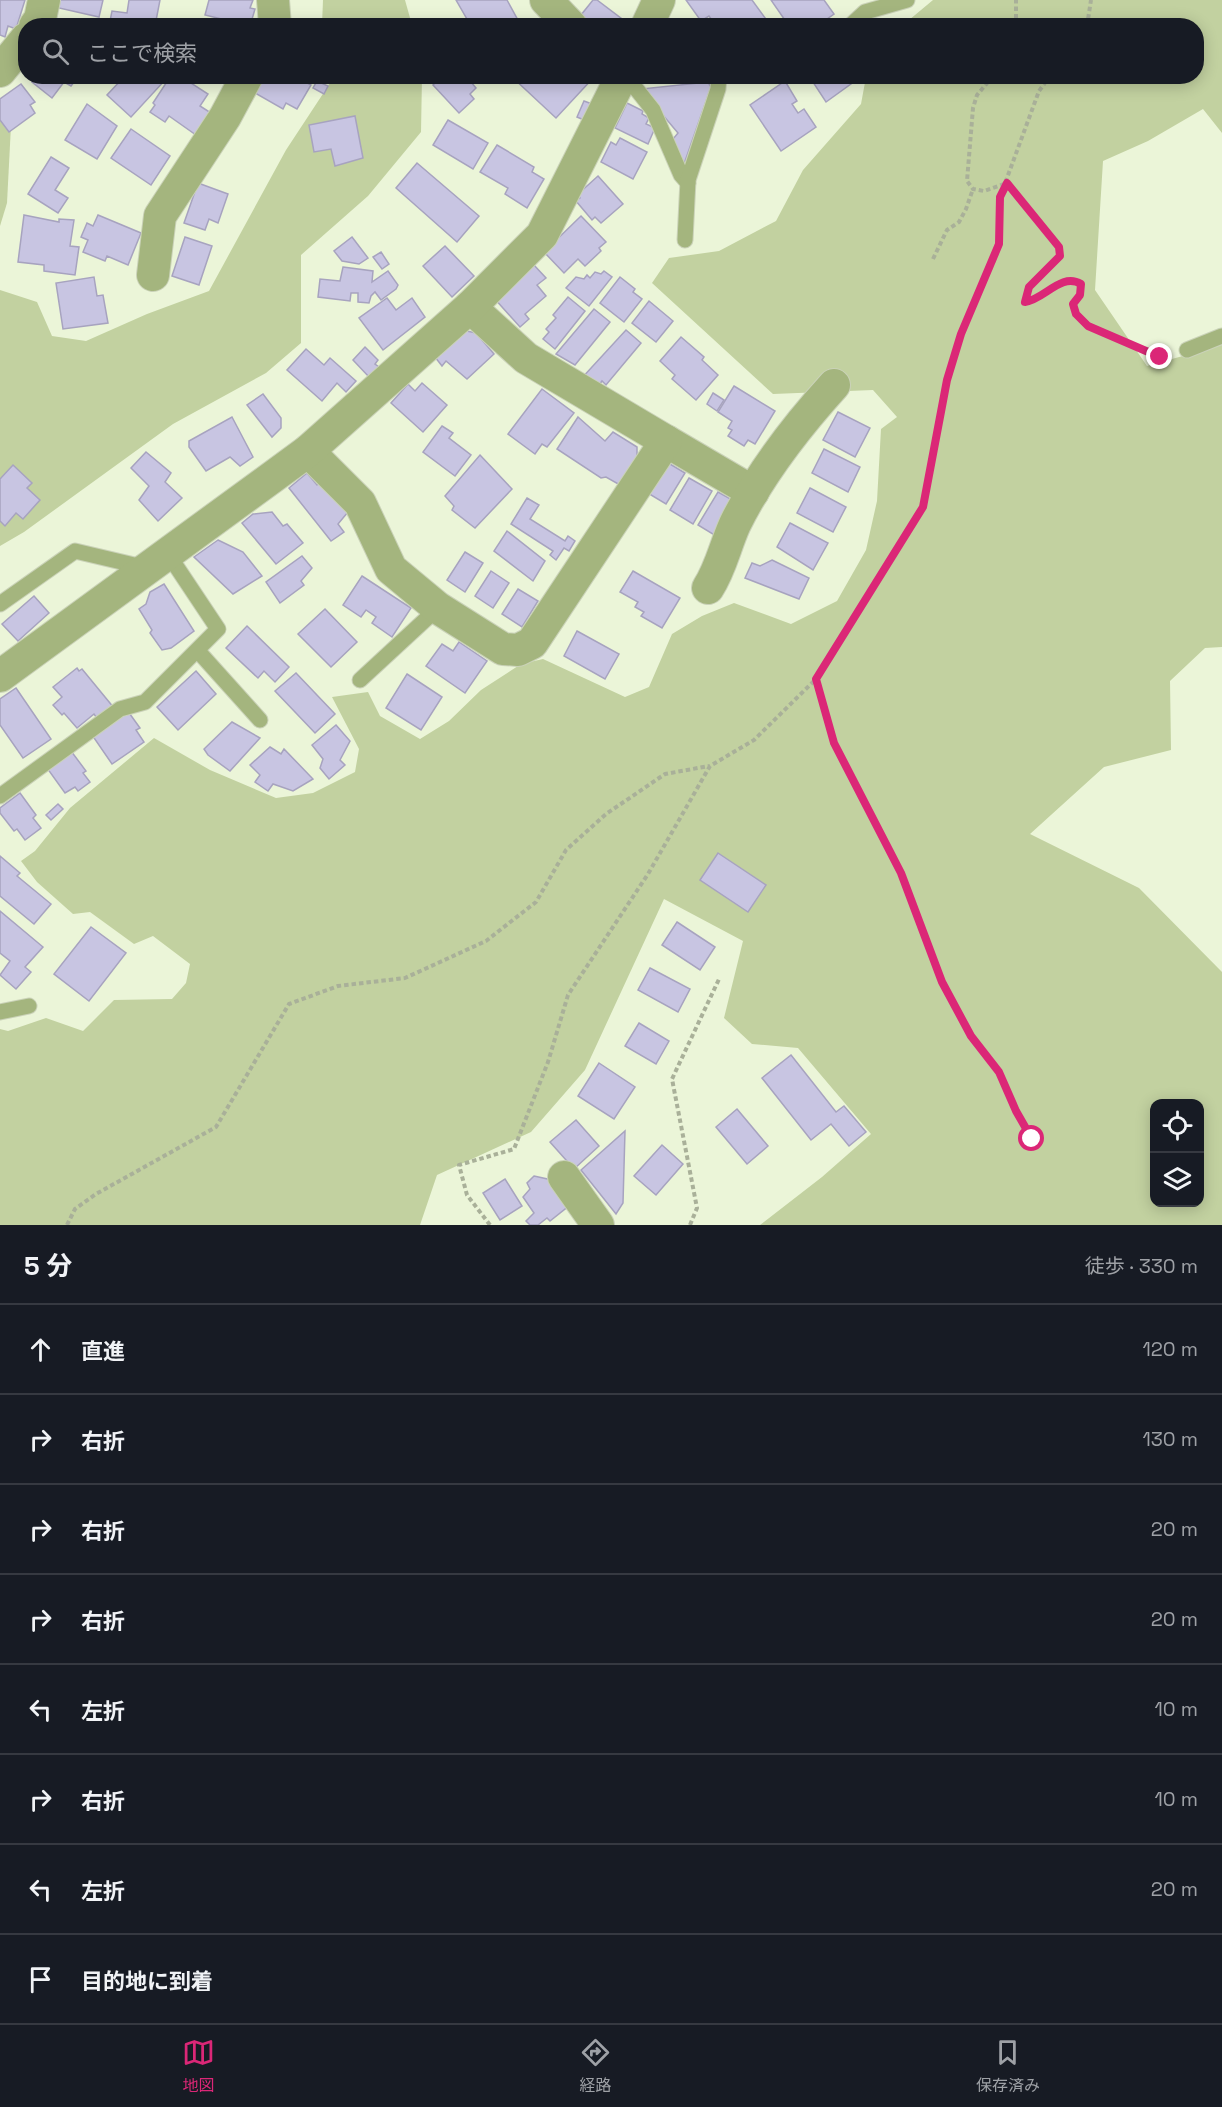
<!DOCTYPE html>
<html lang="ja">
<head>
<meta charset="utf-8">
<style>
  :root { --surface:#171b24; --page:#20242c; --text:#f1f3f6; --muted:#9ea1a6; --line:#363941; --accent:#db2777 }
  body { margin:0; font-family:"Space Grotesk","Noto Sans JP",sans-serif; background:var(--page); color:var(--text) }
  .controls { position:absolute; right:18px; bottom:18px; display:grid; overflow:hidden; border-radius:12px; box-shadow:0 3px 15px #0003 }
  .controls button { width:54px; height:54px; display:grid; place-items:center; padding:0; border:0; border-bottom:2px solid var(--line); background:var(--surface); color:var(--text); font:30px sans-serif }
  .stop { position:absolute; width:18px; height:18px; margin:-14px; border:4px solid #db2777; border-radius:50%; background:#fff }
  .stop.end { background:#db2777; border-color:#fff; box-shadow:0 2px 6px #0008 }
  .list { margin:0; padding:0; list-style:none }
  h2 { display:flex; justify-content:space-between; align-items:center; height:78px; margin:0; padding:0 24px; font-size:26px }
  h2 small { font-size:20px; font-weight:400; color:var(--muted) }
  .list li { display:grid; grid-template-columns:39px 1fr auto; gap:18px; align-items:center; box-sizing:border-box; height:90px; padding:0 24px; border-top:2px solid var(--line) }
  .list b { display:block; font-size:22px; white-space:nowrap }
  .list em { font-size:20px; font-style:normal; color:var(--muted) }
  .icon { flex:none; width:33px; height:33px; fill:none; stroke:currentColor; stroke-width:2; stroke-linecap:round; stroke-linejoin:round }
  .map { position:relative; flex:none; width:1222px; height:1225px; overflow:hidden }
  .search { position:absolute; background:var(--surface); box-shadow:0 3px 15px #0003; left:18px; right:18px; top:18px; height:66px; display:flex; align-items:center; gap:15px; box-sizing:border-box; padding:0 21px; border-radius:24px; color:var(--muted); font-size:22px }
  .sheet { height:798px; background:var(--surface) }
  nav { display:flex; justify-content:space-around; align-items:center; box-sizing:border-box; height:84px; border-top:2px solid var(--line); background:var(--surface); font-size:16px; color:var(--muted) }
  nav a { display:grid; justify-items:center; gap:3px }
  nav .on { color:var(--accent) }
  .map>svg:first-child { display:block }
</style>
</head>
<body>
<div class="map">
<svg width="1222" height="1225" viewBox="0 0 1222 1225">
  <rect width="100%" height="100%" fill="#ebf5d8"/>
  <!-- green -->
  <g fill="#c2d1a0" fill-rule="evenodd">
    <polygon points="323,0 405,0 412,25 322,25"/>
    <path d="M933 0H1222V133L1203 109 1148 141 1103 161 1095 290 1147 366 1222 345V647L1205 648 1170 681 1171 750 1104 767 1030 834 1139 888 1222 972V1225H760L822 1177 871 1134 798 1048 752 1044 724 1018 743 941 664 899 585 1070 531 1132 437 1175 420 1225H0V1029L8 1031 46 1018 83 1031 114 1000 172 999 186 983 190 964 153 936 134 944 90 912 73 914 37 882 21 861 35 851 70 808 154 738 210 770 276 798 313 793 355 772 359 749 332 697 368 692 380 716 420 739 449 721 481 690 521 664 543 659 625 697 649 687 672 634 702 616 734 603 791 624 837 601 866 550 877 501 881 429 897 417 873 390 773 394 652 283 669 258 719 251 776 221 803 170 861 104 866 77 1196 76V26L903 25ZM1154 1104H1200V1202H1154Z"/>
    <polygon points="334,77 422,77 421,132 368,196 301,255 301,343 266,373 173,424 24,532 0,546 0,290 37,302 52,336 86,341 147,314 209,291 286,150"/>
    <polygon points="12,106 7,203 0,226 0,118"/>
  </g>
  <!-- building -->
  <g fill="#c8c5e2" stroke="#a7a3bf" stroke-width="1.5">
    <polygon points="0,0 25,0 16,29 8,26 5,37 0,35"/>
    <polygon points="60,0 103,0 99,17 59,8"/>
    <polygon points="129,0 160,0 155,26 109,26 112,11 127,13"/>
    <polygon points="209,0 253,0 250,8 255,9 250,26 205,15"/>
    <polygon points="456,0 507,0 519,22 512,26 471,26"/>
    <polygon points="593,0 597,0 626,22 623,26 593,26 581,15"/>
    <polygon points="686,0 752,0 771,26 716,26 709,16 701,21"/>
    <polygon points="771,0 824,0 834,14 817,26 789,26"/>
    <polygon points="30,76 76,76 78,77 71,86 64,82 52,98 32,82 34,79"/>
    <polygon points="129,76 167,78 131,117 107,95 123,78 126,80"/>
    <polygon points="264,76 295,76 311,85 297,109 286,103 283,109 255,93"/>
    <polygon points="442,76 466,76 476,88 470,94 474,99 459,113 433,85"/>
    <polygon points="511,76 593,76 594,77 556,118"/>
    <polygon points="809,76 852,76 855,81 826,102"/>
    <polygon points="170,77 180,83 182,80 187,83 188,81 208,94 200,106 211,113 196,135 169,116 165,122 150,112 155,105 153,103"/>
    <polygon points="317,81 328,86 324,94 313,88"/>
    <polygon points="785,81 797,101 792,104 798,113 804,109 816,127 781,151 750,105"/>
    <polygon points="708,82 711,87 684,164 673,139 678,133 641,89"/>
    <polygon points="21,84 35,102 30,105 35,113 9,132 0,120 0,99"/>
    <polygon points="584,101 592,104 584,120 577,117"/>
    <polygon points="627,103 643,111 642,114 649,118 646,124 655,128 648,144 615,128"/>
    <polygon points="87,104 117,126 97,159 65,140"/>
    <polygon points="355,116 363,158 335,166 331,149 314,152 309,125"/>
    <polygon points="448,120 488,143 473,169 433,145"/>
    <polygon points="131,129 170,156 151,185 111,158"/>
    <polygon points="620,138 647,152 633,179 601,162 611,142 616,145"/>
    <polygon points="497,145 534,167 532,172 544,179 527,208 505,194 508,188 480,172"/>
    <polygon points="51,157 69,168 55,190 68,198 58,213 28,194"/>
    <polygon points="417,163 479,216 457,242 396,188"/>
    <polygon points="598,176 623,204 601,223 595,217 592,220 576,201 580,198 577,195"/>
    <polygon points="198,183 228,194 218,223 209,219 205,230 184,223"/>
    <polygon points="24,215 59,222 59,219 74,220 70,246 79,247 75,275 44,271 44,265 18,262"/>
    <polygon points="98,215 141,233 128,265 107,256 105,261 83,252 88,240 81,237 87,223 93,226"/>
    <polygon points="581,216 606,242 599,248 601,251 585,266 578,259 564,273 544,252"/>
    <polygon points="185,237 212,246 199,285 172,276"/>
    <polygon points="352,237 368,258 359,264 342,261 334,251"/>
    <polygon points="445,246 474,276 452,297 423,266"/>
    <polygon points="381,252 389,264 382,269 373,257"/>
    <polygon points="533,264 546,278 537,285 546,296 525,314 529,319 520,327 494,298"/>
    <polygon points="343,267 373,271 372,282 388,271 398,285 396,289 381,300 375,292 371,296 369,303 358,302 358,293 351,293 350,301 318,297 320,279 340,281"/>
    <polygon points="604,271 612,277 589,306 566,288 576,277 584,279 587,275 590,278 595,272 601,274"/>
    <polygon points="94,277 97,296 103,295 108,323 63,329 56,283"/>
    <polygon points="620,277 635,289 633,292 642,299 624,322 600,303"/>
    <polygon points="568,297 585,311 555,349 543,339 549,332 546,329 556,318 553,315"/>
    <polygon points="387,298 396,310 412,298 425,317 383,350 359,318"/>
    <polygon points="649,301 673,321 656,342 632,323"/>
    <polygon points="594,309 610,322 575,365 556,354"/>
    <polygon points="462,330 476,333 494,354 467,379 446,361 442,366 435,357"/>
    <polygon points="626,330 641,343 606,385 602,381 596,389 580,380"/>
    <polygon points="681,337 704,357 702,360 718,375 696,400 672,379 675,375 660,361"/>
    <polygon points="365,347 378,360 375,364 379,367 369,377 353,360"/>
    <polygon points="306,349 324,365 330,358 356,381 346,392 337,383 322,401 287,370"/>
    <polygon points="422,383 447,405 423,432 391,403 408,384 415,391"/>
    <polygon points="734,386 775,411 755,444 748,440 744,446 728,436 732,430 728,428 732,421 718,412"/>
    <polygon points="542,389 574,413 547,447 542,444 535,454 508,434"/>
    <polygon points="713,393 724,400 717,411 707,404"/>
    <polygon points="263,394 281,418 281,428 272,437 247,405"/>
    <polygon points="838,412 870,428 855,457 823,440"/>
    <polygon points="232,417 253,457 240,466 230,457 206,471 189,447 189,441"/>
    <polygon points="578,417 605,441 613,432 637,447 637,459 620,485 606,477 601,478 557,449"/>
    <polygon points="442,426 453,433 449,438 471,455 455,476 423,452"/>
    <polygon points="824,449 860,467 848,492 812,473"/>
    <polygon points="146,452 171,473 165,482 182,498 158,521 139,500 149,486 131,468"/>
    <polygon points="480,455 512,489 475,528 452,510 454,506 445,496"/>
    <polygon points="665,461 685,473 666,504 646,492"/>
    <polygon points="13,465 32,483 27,488 40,500 23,519 16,513 5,526 0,521 0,479"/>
    <polygon points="307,473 317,485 322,480 348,512 338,524 344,532 331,541 289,488"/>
    <polygon points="689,478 712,491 693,524 670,510"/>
    <polygon points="810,488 846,507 833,532 797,513"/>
    <polygon points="718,492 736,502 716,536 698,525"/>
    <polygon points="527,498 539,505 530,519 565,541 568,536 575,541 569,551 564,548 556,560 550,555 553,551 511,524"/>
    <polygon points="272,512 283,526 287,524 303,543 276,564 242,523 253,514"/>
    <polygon points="790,523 828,543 813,570 777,547"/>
    <polygon points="507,531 545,561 533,581 494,551"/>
    <polygon points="218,540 243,552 262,576 233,594 194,557"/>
    <polygon points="465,552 483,563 465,592 447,580"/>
    <polygon points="302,556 312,568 301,581 304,585 280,603 266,582"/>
    <polygon points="772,560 809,578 799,599 745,578 752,563 760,566"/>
    <polygon points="491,571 509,583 493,608 475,596"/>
    <polygon points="633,571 680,598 662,628 641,616 644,612 635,607 638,602 620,592"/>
    <polygon points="362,576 411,608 392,637 372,623 376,617 366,610 361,617 343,605"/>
    <polygon points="164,584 194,631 171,648 162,650 150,633 152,630 139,609 146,604 150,592"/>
    <polygon points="518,589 538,601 522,627 502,614"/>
    <polygon points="34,596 49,613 18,641 2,624"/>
    <polygon points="325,609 357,642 331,667 298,634"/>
    <polygon points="247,626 289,667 275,682 264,671 258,678 226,648"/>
    <polygon points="577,631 619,654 605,679 564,656"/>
    <polygon points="459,642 487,661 465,693 426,666 442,644 453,651"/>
    <polygon points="77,668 79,671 82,669 114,708 99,721 94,714 77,728 64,713 62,715 53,705 62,697 53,687"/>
    <polygon points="196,671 216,694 178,730 157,707"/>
    <polygon points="296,673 335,714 315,733 275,691"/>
    <polygon points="407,674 442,697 421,730 386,708"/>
    <polygon points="16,688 51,739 23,758 0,725 0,699"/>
    <polygon points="127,710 140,728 136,730 144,742 112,764 92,735"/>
    <polygon points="232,722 260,738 230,771 208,755 204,749"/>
    <polygon points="336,725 350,741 340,760 345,765 329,779 320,768 323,759 312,745"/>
    <polygon points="270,747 281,754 284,749 313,779 293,791 273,784 268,791 255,782 260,775 250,765"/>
    <polygon points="71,751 86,771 83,773 90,782 78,791 75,787 65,793 47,768"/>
    <polygon points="20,793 36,815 33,818 41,828 25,840 17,829 14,831 0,813 0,808"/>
    <polygon points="58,804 63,809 51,820 46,815"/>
    <polygon points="718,853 766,885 748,912 700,880"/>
    <polygon points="0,856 20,873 17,876 51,904 34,924 0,896"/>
    <polygon points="0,911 43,947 25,967 31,972 16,989 0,975 10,961 0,953"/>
    <polygon points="677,922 715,947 700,970 662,945"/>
    <polygon points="91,927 126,953 89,1001 54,974"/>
    <polygon points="650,968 690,989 678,1012 638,990"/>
    <polygon points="639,1023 669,1041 656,1064 625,1046"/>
    <polygon points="791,1055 836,1112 844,1106 866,1132 849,1146 831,1124 811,1140 762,1078"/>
    <polygon points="599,1063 635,1087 614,1119 578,1096"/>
    <polygon points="737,1109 768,1146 747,1164 716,1127"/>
    <polygon points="576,1120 599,1146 574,1169 550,1142"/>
    <polygon points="625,1131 623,1203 616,1214 581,1170"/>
    <polygon points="662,1145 683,1164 656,1195 634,1176"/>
    <polygon points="534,1176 552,1180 570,1205 550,1221 547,1218 538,1225 530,1225 526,1221 534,1213 523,1197 530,1189 527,1183"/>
    <polygon points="505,1179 522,1206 500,1220 483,1193"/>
  </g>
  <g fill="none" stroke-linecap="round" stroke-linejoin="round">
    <!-- service casing -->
    <g stroke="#cad2b8" stroke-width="17">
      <g id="service">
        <polyline points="850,26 865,12 907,0"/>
        <polyline points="626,76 653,110 681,175 688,183"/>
        <polyline points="685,240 688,180 718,89 719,76"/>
        <polyline points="1187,350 1222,336"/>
        <polyline points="0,604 75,551 147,568"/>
        <polyline points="198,651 260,720"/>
        <polyline points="360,680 438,608"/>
        <polyline points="0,796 120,709 145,702 218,629 168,554"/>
        <polyline points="0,1012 29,1006"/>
      </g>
    </g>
    <!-- minor casing -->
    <g stroke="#cad2b8" stroke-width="34">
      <g id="minor">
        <polyline points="273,0 275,26"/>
        <polyline points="546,0 571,26"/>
        <polyline points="35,26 40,19 44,0"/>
        <polyline points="647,26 659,0"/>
        <polyline points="0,71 26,39"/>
        <polyline points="153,275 160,216 225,117 247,76"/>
        <polyline points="666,441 753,492"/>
        <polyline points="308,451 360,503 391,569 438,608 503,649 518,650 532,643 666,441 526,358 470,307"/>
        <path d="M708 588C721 568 725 546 735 524 760 473 796 427 834 385"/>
        <polyline points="0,676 308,451 470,307 542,235 622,76"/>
        <polyline points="564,1177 598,1225"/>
      </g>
    </g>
    <!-- path -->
    <g stroke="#a9b099" stroke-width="4" stroke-dasharray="4.5 3" stroke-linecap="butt">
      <polyline points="1016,26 1016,0"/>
      <polyline points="1087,26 1091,0"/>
      <path d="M993 76 977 95 973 108 967 181 973 189 984 191 1007 183 1059 247 1060 256 1029 287 1025 302C1044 300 1061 272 1081 284L1080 295 1073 304C1080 330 1128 343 1151 354L1160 357 1169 354"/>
      <polyline points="933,259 947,230 959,222 966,209 973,189"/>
      <polyline points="817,680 834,743 901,873 942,982 971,1036 999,1072 1016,1111 1032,1139"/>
      <polyline points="67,1225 75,1209 96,1194 216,1127 289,1004 338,986 405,978 486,941 536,902 566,850 606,814 665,774 709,766"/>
      <polyline points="490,1225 467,1195 459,1165 514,1149 548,1062 568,995 648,874 710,766 754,740 816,679 923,507 947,380 961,335 996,256 999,244 1000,197 1039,91 1050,76"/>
      <polyline points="690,1225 697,1208 672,1079 720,977"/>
    </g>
    <!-- service -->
    <use href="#service" stroke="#a4b57e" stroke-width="15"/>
    <!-- minor -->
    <use href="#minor" stroke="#a4b57e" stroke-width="32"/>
  </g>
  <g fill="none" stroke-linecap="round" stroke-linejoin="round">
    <!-- route -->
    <path stroke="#db2777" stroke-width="8" d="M1032 1139 1016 1111 999 1072 971 1036 942 982 901 873 834 743 816 679 923 507 947 380 961 334 999 244 1000 197 1007 183 1059 247 1060 256 1029 287 1025 302C1044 300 1061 272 1081 284L1080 295 1073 304 1076 314 1088 326 1160 357"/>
  </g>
</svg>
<div class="controls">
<button><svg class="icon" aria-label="locate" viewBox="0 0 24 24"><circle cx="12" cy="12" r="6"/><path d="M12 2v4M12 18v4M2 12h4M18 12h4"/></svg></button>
<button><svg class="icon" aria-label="layers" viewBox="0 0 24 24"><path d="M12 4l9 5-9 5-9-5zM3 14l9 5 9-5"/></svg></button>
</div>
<div class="stop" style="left:1032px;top:1139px"></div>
<div class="stop end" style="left:1160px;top:357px"></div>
<div class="search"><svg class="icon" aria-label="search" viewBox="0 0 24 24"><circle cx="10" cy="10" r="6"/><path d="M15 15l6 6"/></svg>ここで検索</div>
</div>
<section class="sheet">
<h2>5 分<small>徒歩 · 330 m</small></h2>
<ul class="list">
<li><svg class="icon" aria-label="ahead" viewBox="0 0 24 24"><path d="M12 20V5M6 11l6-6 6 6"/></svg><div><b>直進</b></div><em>120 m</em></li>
<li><svg class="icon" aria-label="right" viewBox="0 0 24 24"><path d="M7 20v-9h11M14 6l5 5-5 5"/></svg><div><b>右折</b></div><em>130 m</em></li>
<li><svg class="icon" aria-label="right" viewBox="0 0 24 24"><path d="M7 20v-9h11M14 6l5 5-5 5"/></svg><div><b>右折</b></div><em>20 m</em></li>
<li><svg class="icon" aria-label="right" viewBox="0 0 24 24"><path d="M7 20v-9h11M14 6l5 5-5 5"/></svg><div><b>右折</b></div><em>20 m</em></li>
<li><svg class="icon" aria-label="left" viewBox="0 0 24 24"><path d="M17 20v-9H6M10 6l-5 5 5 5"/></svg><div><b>左折</b></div><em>10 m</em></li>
<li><svg class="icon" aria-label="right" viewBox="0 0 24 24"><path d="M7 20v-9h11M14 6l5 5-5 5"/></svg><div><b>右折</b></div><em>10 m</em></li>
<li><svg class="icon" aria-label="left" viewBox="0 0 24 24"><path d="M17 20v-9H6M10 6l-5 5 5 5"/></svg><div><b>左折</b></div><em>20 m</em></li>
<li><svg class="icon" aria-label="arrive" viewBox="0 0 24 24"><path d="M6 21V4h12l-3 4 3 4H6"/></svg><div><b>目的地に到着</b></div></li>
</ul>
</section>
<nav>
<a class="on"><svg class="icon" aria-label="map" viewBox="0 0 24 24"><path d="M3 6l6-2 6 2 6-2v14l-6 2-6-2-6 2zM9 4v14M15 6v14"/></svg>地図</a>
<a><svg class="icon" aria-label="directions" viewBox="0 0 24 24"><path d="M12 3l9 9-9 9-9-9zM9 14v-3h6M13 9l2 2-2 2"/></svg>経路</a>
<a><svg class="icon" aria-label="saved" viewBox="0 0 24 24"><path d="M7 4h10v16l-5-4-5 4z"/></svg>保存済み</a>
</nav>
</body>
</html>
